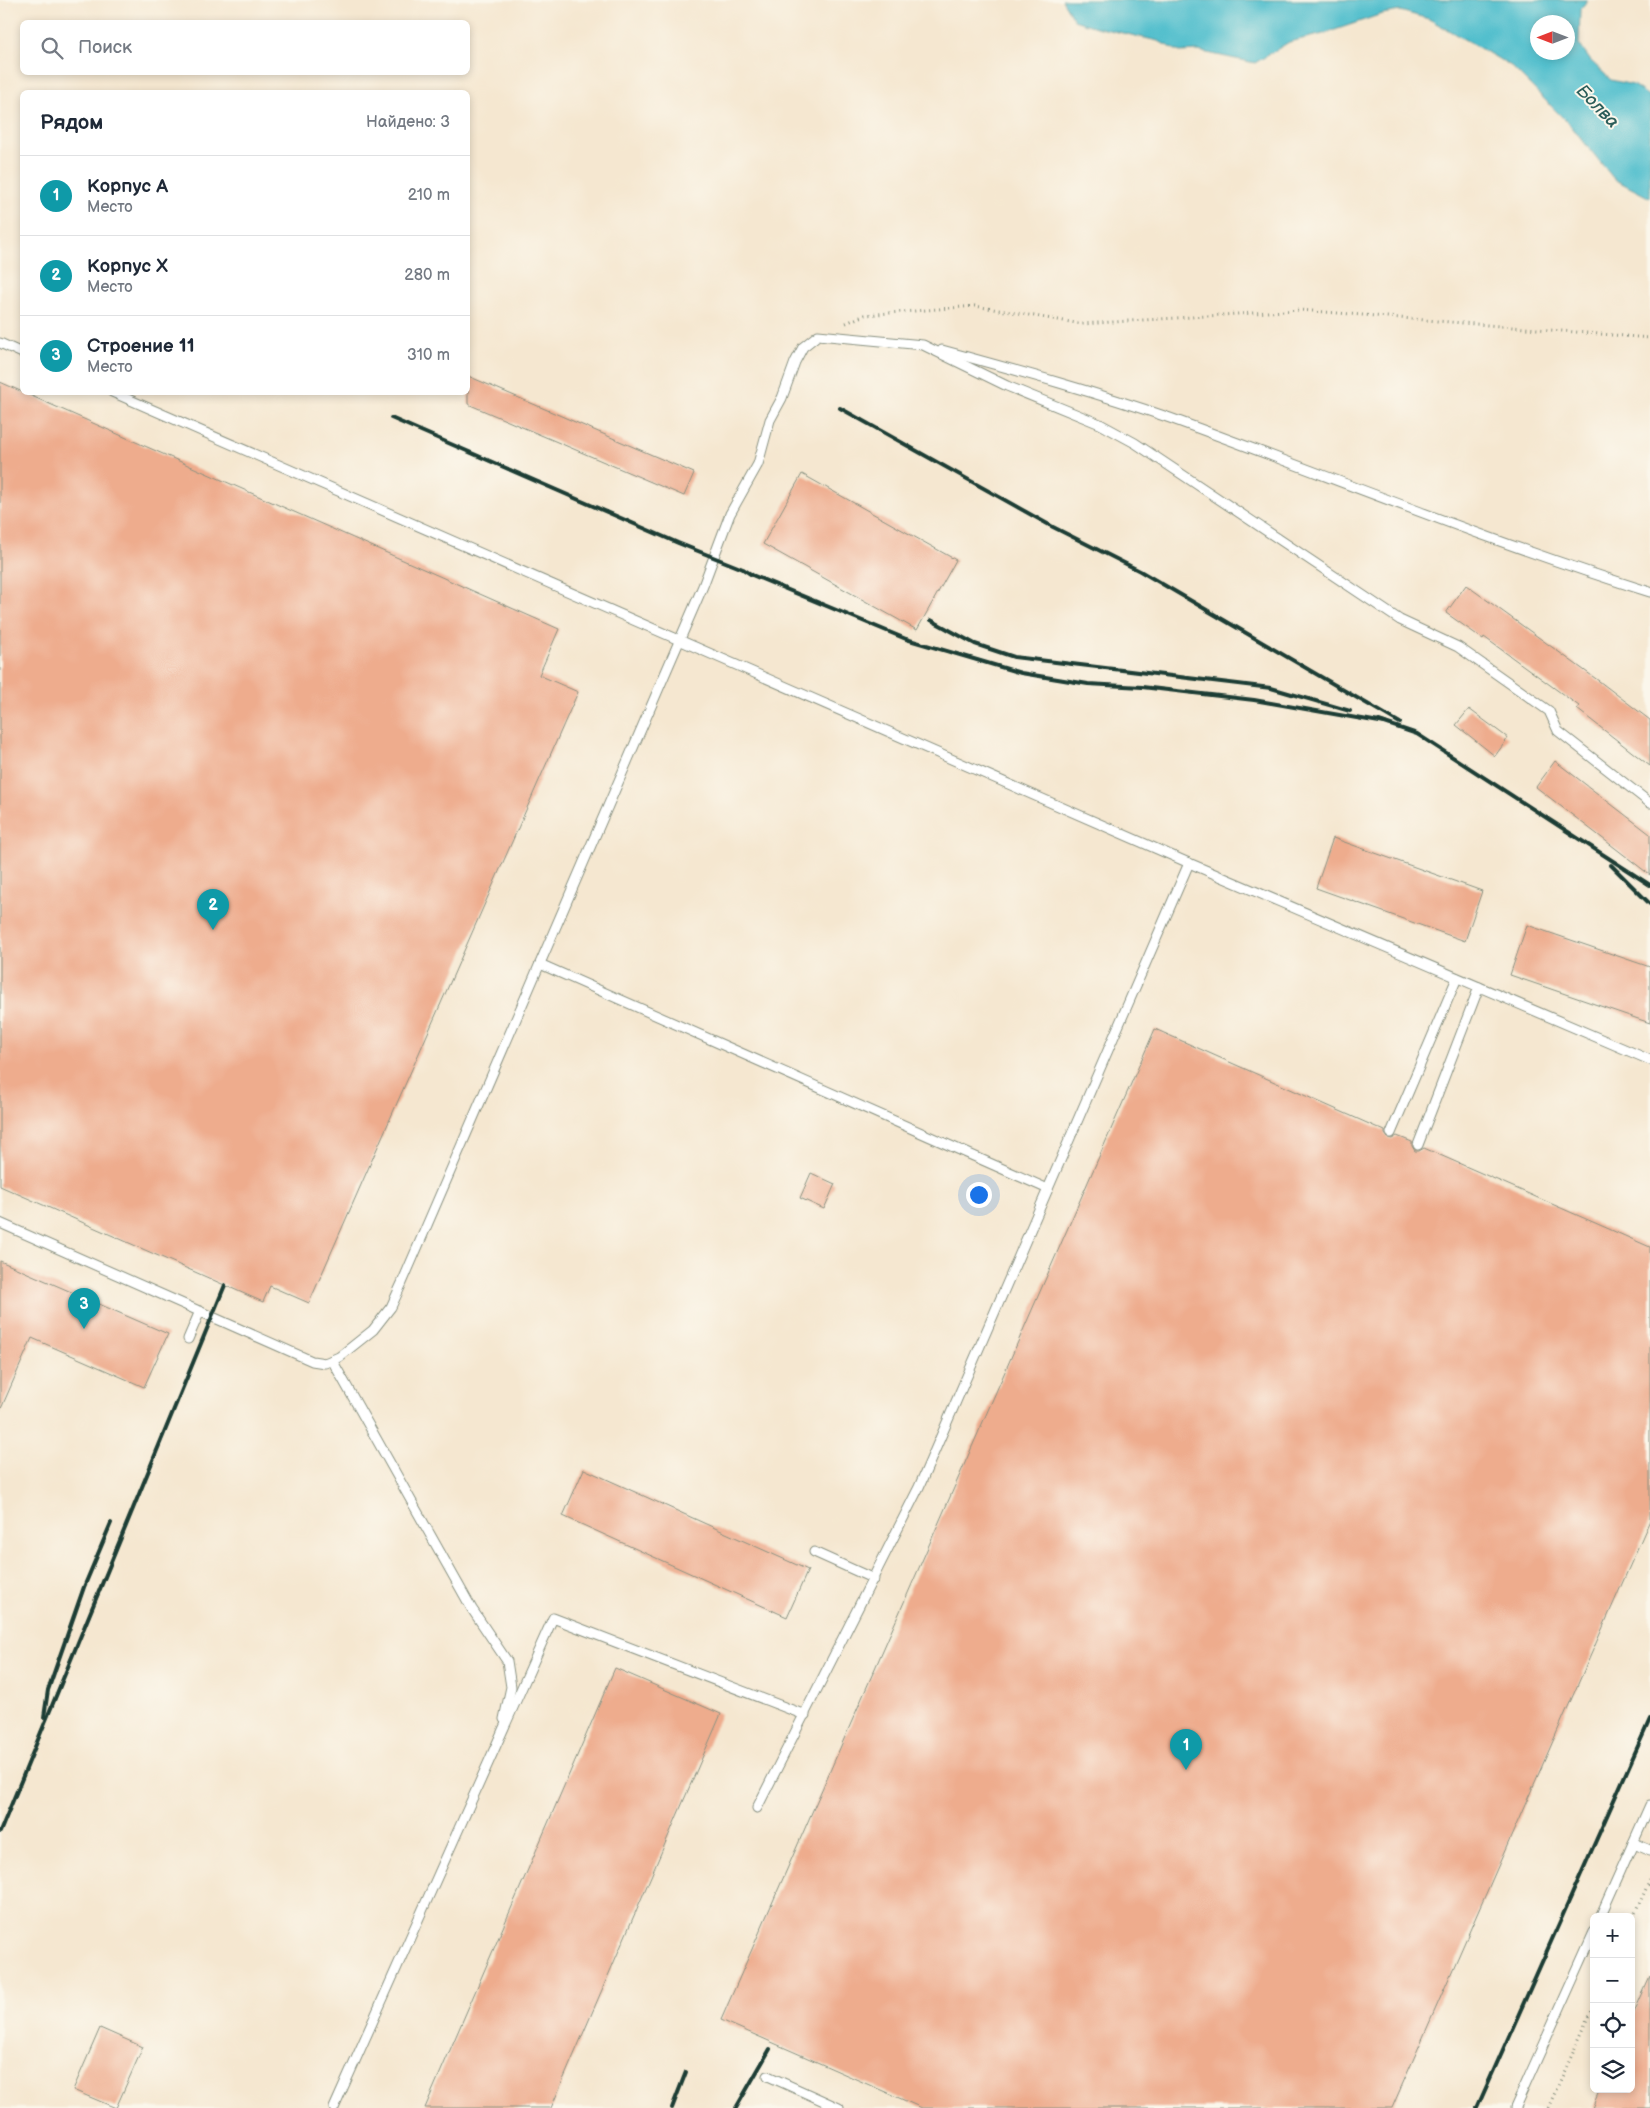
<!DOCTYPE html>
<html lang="ru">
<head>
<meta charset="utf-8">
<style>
  :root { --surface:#fff; --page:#f2f2f3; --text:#1f2937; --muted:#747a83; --line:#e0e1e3; --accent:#db2777 }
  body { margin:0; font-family:"Balsamiq Sans",sans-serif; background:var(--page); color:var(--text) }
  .controls { position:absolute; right:15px; bottom:15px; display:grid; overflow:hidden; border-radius:8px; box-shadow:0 2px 8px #0003 }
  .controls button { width:45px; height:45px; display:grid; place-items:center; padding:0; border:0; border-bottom:1px solid var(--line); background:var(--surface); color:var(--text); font:25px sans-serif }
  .compass { position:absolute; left:1530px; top:15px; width:45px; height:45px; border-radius:50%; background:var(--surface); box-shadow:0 2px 8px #0003; rotate:270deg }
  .you { position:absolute; left:978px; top:1194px; width:18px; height:18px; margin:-12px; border:4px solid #fff; border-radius:50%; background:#1a73e8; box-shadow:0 0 0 8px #1a73e833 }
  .badge { display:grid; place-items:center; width:32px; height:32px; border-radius:50%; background:var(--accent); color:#fff; font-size:16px; font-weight:700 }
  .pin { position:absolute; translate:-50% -41px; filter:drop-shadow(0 1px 2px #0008) }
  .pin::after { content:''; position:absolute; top:26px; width:18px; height:15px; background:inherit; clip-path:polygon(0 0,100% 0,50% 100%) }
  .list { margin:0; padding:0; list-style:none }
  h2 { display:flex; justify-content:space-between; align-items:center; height:65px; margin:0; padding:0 20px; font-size:21px }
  h2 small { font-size:16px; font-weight:400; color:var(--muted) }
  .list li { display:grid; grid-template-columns:32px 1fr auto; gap:15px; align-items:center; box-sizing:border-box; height:80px; padding:0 20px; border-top:1px solid var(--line) }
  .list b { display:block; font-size:19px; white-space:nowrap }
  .list p { margin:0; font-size:16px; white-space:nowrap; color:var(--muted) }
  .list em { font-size:16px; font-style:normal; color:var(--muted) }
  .icon { flex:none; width:28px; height:28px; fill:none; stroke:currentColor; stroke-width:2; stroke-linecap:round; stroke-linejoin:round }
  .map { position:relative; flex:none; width:1650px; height:2108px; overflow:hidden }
  .search { position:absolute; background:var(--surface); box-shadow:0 2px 8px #0003; left:20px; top:20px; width:450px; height:55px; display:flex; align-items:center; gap:12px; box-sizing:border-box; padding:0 18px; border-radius:8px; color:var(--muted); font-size:19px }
  .panel { position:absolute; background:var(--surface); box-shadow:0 2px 8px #0003; left:20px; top:90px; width:450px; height:305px; border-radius:8px }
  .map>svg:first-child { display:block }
</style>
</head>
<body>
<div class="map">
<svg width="1650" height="2108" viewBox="0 0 1650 2108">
  <rect width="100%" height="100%" fill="#fbf7ec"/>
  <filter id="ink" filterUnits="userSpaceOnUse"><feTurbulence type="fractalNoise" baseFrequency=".02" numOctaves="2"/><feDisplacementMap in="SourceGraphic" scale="10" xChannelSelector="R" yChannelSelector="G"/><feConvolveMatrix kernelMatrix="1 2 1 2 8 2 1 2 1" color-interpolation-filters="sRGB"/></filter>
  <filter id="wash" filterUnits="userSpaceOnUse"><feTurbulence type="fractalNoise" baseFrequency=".0096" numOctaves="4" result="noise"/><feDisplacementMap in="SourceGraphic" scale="20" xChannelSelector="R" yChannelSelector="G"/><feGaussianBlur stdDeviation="1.12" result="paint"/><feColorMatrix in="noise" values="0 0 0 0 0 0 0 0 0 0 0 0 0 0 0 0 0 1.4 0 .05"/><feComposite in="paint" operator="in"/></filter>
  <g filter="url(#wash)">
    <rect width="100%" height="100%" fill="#f5e7d0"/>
    <!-- water -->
    <path fill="#53bfcd" stroke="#397e80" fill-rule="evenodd" d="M1062 0H1588L1580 9 1579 44 1590 60 1611 80 1633 85 1650 97V198L1614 179 1571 126 1511 66 1429 19 1400 11 1382 14 1323 34 1289 42 1255 63 1198 51 1180 52 1158 41 1096 27 1074 20ZM1538 22H1568V52H1538Z"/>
    <g id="blocks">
      <!-- building -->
      <g fill="#eeac8d">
        <polygon points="468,376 694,473 684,496 468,404"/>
        <polygon points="0,382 559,629 539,675 578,692 309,1303 270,1286 263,1302 0,1186"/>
        <polygon points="802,474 956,560 917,630 763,544"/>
        <polygon points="1466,585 1599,681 1650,720 1650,766 1577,709 1579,706 1484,637 1483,639 1446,613"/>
        <polygon points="1469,709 1508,738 1495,756 1456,725"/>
        <polygon points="1555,761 1650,834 1650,875 1536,787"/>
        <polygon points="1333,838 1482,891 1465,941 1316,888"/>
        <polygon points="1527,925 1650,967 1650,1023 1510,975"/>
        <polygon points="1155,1029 1385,1131 1385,1134 1388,1138 1392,1139 1397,1136 1412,1142 1412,1146 1415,1151 1419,1151 1424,1148 1650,1247 1650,1520 1392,2108 922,2108 721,2020"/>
        <polygon points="811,1173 835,1184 824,1209 800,1198"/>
        <polygon points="0,1261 168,1334 144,1387 32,1338 0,1411"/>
        <polygon points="584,1469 808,1570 787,1617 563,1516"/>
        <polygon points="615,1668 721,1714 551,2108 425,2108"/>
        <polygon points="1650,1977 1650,2108 1592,2108 1600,2089 1631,2089 1631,2019"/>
        <polygon points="100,2028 143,2047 116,2108 73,2090"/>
      </g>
    </g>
  </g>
  <g filter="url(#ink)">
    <use href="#blocks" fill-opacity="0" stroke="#8a9282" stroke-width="1"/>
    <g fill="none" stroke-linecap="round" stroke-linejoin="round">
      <!-- service casing -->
      <g stroke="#8a9282" stroke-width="11">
        <g id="service">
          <polyline points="0,343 22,353"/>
          <path d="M942 350C1019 371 1095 392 1170 418 1330 476 1487 541 1650 592"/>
          <polyline points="112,392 1189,863 1650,1060"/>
          <polyline points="540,964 1048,1189"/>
          <polyline points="1391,1133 1457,978"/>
          <polyline points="1418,1145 1479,987"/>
          <polyline points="0,1223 312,1361 325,1363 339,1357 373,1330 391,1307 402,1283 703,586 730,514 758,464 770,420 782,398 795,362 803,347 818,335 923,345 1007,386 1100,424 1135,443 1400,620 1458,647 1549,711 1558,731 1650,803"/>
          <polyline points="188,1339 200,1311"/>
          <polyline points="332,1360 472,1609 507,1661 511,1687 504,1719"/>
          <polyline points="814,1552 874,1579"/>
          <polyline points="757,1808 919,1487 1189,863"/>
          <polyline points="1633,1843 1650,1850"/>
          <polyline points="1600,1917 1650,1805"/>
          <polyline points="768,2076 839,2108"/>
          <polyline points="334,2108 553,1618 805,1715"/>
          <polyline points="1515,2108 1594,1932"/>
        </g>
      </g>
      <!-- path -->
      <g stroke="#8a9282" stroke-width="3" stroke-dasharray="1 4" stroke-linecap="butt">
        <polyline points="846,323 865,315 975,306 1082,324 1300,310 1650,338"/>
        <polyline points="1631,1922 1650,1880"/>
        <polyline points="1548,2108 1594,2006"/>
      </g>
      <!-- service -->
      <use href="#service" stroke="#fff" stroke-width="9"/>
      <!-- rail -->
      <g stroke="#1f3d34" stroke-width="4">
        <polyline points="840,408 1053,527 1140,571 1400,723"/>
        <polyline points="391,418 678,543 743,569 752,575 906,639 1021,673 1088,684 1142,687 1254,700 1385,723"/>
        <polyline points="931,620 975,644 1014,657 1271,688 1350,711"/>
        <polyline points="1379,721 1417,734 1650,885"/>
        <polyline points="1611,865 1650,904"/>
        <polyline points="44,1717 48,1690 84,1587 111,1523"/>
        <polyline points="0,1832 225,1285"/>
        <polyline points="672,2108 686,2072"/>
        <polyline points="736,2108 770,2049"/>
        <polyline points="1477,2108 1650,1719"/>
      </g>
    </g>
  </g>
  <g text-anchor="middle" stroke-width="4" stroke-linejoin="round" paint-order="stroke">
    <!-- water labels -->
    <g font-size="18" font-style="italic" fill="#2c5e5a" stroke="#fbf7ec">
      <text transform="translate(1598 106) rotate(46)" y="6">Болва</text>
    </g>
  </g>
</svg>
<div class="controls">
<button>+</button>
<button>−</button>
<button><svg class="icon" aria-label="locate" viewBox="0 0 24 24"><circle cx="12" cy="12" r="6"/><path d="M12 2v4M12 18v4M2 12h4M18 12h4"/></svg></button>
<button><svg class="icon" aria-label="layers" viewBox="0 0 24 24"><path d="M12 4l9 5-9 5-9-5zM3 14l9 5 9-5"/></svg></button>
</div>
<svg class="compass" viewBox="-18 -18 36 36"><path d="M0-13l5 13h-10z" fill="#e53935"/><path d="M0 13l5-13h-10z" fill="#747a83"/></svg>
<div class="you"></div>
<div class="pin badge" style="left:1186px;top:1770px;background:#0f9aa8">1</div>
<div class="pin badge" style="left:213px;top:930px;background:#0f9aa8">2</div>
<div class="pin badge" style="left:84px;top:1329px;background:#0f9aa8">3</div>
<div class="search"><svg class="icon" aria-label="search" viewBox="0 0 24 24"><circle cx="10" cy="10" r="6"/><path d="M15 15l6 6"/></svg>Поиск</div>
<section class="panel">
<h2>Рядом<small>Найдено: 3</small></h2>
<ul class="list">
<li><span class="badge" style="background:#0f9aa8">1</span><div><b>Корпус А</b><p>Место</p></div><em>210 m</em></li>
<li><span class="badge" style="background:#0f9aa8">2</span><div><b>Корпус Х</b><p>Место</p></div><em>280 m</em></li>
<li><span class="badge" style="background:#0f9aa8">3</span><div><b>Строение 11</b><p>Место</p></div><em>310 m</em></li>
</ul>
</section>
</div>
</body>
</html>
